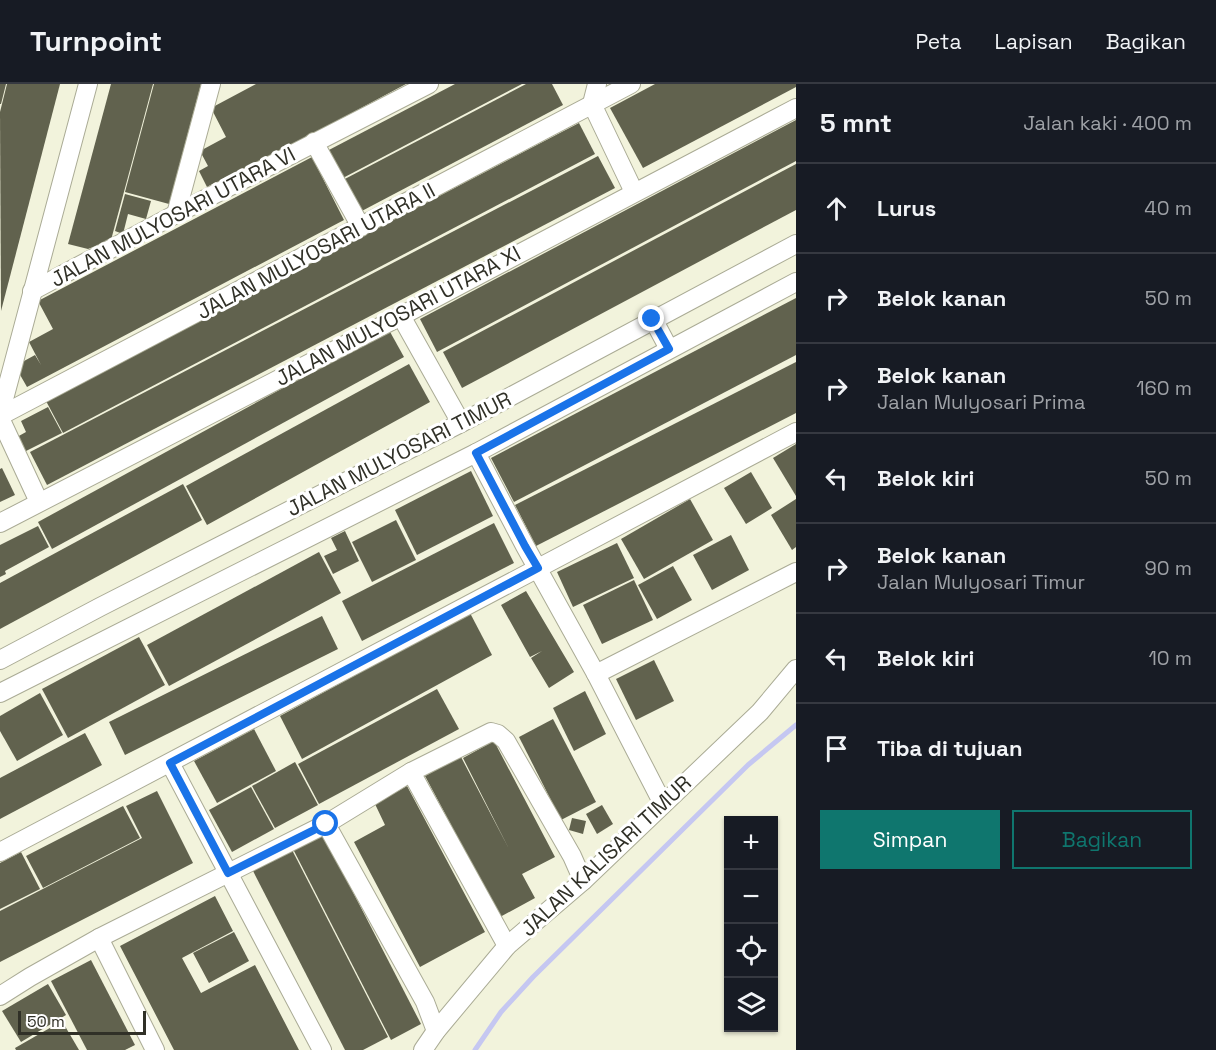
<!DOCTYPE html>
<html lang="id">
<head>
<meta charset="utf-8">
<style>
  :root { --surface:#171b24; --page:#20242c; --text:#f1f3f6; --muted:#9ea1a6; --line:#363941; --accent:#0f766e }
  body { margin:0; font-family:"Space Grotesk",sans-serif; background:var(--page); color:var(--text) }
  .controls { position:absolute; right:18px; bottom:18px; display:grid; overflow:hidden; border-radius:0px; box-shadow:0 2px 4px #0004 }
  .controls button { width:54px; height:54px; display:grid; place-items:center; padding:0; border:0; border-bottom:2px solid var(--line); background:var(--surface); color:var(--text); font:30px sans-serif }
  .scale { position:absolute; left:18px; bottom:15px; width:128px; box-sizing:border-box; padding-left:6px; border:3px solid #303027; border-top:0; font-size:16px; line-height:21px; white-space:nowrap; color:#303027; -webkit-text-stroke:4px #fff; paint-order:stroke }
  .stop { position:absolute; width:18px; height:18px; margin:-14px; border:4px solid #1a73e8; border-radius:50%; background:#fff }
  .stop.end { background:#1a73e8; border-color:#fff; box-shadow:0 2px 6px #0008 }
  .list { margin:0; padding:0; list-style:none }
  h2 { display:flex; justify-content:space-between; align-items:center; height:78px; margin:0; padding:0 24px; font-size:26px }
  h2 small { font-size:20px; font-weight:400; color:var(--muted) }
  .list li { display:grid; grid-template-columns:39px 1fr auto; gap:18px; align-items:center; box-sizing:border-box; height:90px; padding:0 24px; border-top:2px solid var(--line) }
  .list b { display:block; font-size:22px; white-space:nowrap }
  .list p { margin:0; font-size:20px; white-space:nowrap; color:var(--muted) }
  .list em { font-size:20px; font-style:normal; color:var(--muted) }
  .actions { display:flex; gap:12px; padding:18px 24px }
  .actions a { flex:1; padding:14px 0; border:2px solid var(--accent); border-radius:0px; text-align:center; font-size:21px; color:var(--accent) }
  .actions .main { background:var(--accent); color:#fff }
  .icon { flex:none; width:33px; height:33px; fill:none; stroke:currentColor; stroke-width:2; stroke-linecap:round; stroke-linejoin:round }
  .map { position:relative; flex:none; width:796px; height:966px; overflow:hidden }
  header { display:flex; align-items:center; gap:36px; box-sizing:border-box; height:84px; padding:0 30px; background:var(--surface); border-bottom:2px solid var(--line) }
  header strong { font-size:28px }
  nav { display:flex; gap:33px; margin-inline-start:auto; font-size:21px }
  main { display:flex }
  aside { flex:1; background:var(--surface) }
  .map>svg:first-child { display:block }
</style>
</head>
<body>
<header>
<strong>Turnpoint</strong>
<nav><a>Peta</a><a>Lapisan</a><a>Bagikan</a></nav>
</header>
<main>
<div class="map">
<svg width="796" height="966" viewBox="0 0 796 966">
  <rect width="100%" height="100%" fill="#f2f3dc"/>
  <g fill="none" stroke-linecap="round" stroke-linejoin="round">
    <!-- stream -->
    <polyline stroke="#c5c7f1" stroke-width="5" points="475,966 501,928 533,893 748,681 796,641"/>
  </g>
  <!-- building -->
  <g fill="#61624e">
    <polygon points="0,0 6,0 1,20 0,20"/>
    <polygon points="7,0 60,0 1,227 0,28"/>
    <polygon points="111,0 153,0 111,156 88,165 68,160"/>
    <polygon points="154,0 201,0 169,120 125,108"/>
    <polygon points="256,0 406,0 217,101 216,98 207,103 199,87 208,82 200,67 226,53 211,24"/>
    <polygon points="455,0 522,0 341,95 327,67"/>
    <polygon points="526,0 552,0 563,21 358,129 341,97"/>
    <polygon points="655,0 796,0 796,3 643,84 610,24"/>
    <polygon points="796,36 796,77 437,268 420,235"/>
    <polygon points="579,39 595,70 63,349 46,317"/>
    <polygon points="598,72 615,104 47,401 30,368"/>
    <polygon points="312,73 344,136 27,303 15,282 35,271 41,281 29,258 53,245 38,217"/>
    <polygon points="796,80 796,126 462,304 443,268"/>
    <polygon points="125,110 151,117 146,135 128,130 123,150 115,147"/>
    <polygon points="796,214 796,271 514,418 491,374"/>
    <polygon points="389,246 404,273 52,465 38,438"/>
    <polygon points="796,278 796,329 536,462 515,421"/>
    <polygon points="409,280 430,318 207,441 186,402"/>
    <polygon points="48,323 62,349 24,368 17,353 26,348 21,337"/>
    <polygon points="796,360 796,412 773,374"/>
    <polygon points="2,384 15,411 0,418 0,385"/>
    <polygon points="471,387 493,432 417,471 395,426"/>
    <polygon points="751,388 772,424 746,440 724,404"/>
    <polygon points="183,400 202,436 0,545 0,499"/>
    <polygon points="690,415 713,456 644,495 621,455"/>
    <polygon points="796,415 796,463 792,466 771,431"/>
    <polygon points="396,436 416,476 372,498 352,458"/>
    <polygon points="494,439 514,479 362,557 342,517"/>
    <polygon points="38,442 49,463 5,487 6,490 0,493 0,461"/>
    <polygon points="345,447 359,477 333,490 324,472 337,466 331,454"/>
    <polygon points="731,451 749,486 712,506 693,471"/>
    <polygon points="617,459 634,494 573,523 557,488"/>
    <polygon points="319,468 341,509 169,602 147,561"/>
    <polygon points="673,482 692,516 657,535 638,501"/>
    <polygon points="634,496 653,536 602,560 583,521"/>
    <polygon points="526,507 574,588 549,604 531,574 542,567 530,573 501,521"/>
    <polygon points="470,529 492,571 302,675 280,632"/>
    <polygon points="322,532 338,565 125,671 109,638"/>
    <polygon points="139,553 165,601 68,654 42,605"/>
    <polygon points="654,576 674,617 636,636 616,595"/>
    <polygon points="437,605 459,645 319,720 298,680"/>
    <polygon points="585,607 606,650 574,667 553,624"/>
    <polygon points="40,609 63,651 17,677 0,647 0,632"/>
    <polygon points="553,635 596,718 561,736 519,653"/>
    <polygon points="254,645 276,687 217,719 194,677"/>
    <polygon points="85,649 102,681 0,735 0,694"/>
    <polygon points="494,657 555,773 522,790 535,814 500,833 425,692 461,673 509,765 463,674"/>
    <polygon points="295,678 318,721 275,744 252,702"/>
    <polygon points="407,702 485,848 420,883 354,758 385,741 375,720"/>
    <polygon points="251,703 274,745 232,768 209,726"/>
    <polygon points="157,707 193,779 0,878 0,827 142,754 126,722"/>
    <polygon points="602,721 613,740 597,750 586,730"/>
    <polygon points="123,722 140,754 43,804 26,772"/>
    <polygon points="572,734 586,737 583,750 569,746"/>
    <polygon points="323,750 421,940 391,956 293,765"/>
    <polygon points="291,764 388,953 363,966 345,966 252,785"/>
    <polygon points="21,768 40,805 0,825 0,779"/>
    <polygon points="215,812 233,847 182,874 201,909 255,881 299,966 174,966 120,862"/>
    <polygon points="234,848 249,877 209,899 193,869"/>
    <polygon points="91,876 135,961 125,966 87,966 51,897"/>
    <polygon points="48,900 66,931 21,958 2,927"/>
    <polygon points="62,937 79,966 16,966 15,964"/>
  </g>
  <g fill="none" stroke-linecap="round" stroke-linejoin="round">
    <!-- street casing -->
    <g stroke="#aaab95" stroke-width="20">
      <g id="street">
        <polyline points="597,0 592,20 634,108"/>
        <polyline points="314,58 361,143"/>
        <polyline points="176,130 211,0"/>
        <polyline points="32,207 176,130 429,0"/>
        <polyline points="401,232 461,339"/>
        <polyline points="653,235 669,265"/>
        <polyline points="0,330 88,0"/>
        <polyline points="0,332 631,0"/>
        <polyline points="0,334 39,418"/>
        <polyline points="476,369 525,462 596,590 663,720"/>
        <polyline points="0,439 401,232 796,24"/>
        <polyline points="0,576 100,523 461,339 796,160"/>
        <polyline points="596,590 796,488"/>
        <polyline points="0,609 476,369 796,198"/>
        <polyline points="170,679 322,966"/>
        <polyline points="411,688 507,862"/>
        <polyline points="326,740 425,918 436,947"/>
        <polyline points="0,768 796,348"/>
        <polyline points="99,854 155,966"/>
        <polyline points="0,912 30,893 99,854 326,740 411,688 491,648 498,650 506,657 572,772 583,797"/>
        <polyline points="423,966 436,947 507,862 583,797 760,628 796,585"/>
      </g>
    </g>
    <!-- street -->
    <use href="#street" stroke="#fff" stroke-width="18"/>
  </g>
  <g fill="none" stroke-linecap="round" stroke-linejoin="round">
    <!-- route -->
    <polyline stroke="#1a73e8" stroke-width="8" points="326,740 228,789 170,679 538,484 525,462 476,369 669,265 652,235"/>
  </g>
  <g text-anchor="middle" stroke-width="6" stroke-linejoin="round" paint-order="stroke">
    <!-- street labels -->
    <g font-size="21" fill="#303027" stroke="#fff">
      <text transform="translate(173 133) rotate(-28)" y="7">JALAN MULYOSARI UTARA VI</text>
      <text transform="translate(316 167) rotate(-28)" y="7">JALAN MULYOSARI UTARA II</text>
      <text transform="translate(398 232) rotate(-28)" y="7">JALAN MULYOSARI UTARA XI</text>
      <text transform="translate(399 370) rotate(-27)" y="7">JALAN MULYOSARI TIMUR</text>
      <text transform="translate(606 772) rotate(-43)" y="7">JALAN KALISARI TIMUR</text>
    </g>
  </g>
</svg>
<div class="controls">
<button>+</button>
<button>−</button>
<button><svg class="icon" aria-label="locate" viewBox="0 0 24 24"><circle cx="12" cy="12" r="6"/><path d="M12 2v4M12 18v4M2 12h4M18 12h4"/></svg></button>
<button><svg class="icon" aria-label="layers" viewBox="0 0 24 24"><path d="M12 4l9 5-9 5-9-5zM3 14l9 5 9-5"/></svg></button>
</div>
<div class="scale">50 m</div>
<div class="stop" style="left:326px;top:740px"></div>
<div class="stop end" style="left:652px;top:235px"></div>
</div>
<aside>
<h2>5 mnt<small>Jalan kaki · 400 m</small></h2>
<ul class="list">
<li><svg class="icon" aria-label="ahead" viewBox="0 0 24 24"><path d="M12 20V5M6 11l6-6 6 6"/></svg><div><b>Lurus</b></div><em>40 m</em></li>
<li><svg class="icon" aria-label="right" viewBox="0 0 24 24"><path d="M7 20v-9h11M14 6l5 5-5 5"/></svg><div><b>Belok kanan</b></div><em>50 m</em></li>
<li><svg class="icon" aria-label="right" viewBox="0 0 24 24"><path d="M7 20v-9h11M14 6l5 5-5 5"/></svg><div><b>Belok kanan</b><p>Jalan Mulyosari Prima</p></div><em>160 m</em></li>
<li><svg class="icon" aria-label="left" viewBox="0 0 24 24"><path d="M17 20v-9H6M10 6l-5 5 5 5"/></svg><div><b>Belok kiri</b></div><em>50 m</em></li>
<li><svg class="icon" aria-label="right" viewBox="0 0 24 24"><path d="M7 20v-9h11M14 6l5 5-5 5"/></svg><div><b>Belok kanan</b><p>Jalan Mulyosari Timur</p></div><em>90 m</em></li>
<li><svg class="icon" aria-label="left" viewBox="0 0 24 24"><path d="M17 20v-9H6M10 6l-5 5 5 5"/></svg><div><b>Belok kiri</b></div><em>10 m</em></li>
<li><svg class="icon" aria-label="arrive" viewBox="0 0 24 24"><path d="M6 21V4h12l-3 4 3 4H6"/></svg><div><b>Tiba di tujuan</b></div></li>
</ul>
<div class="actions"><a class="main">Simpan</a><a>Bagikan</a></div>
</aside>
</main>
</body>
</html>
